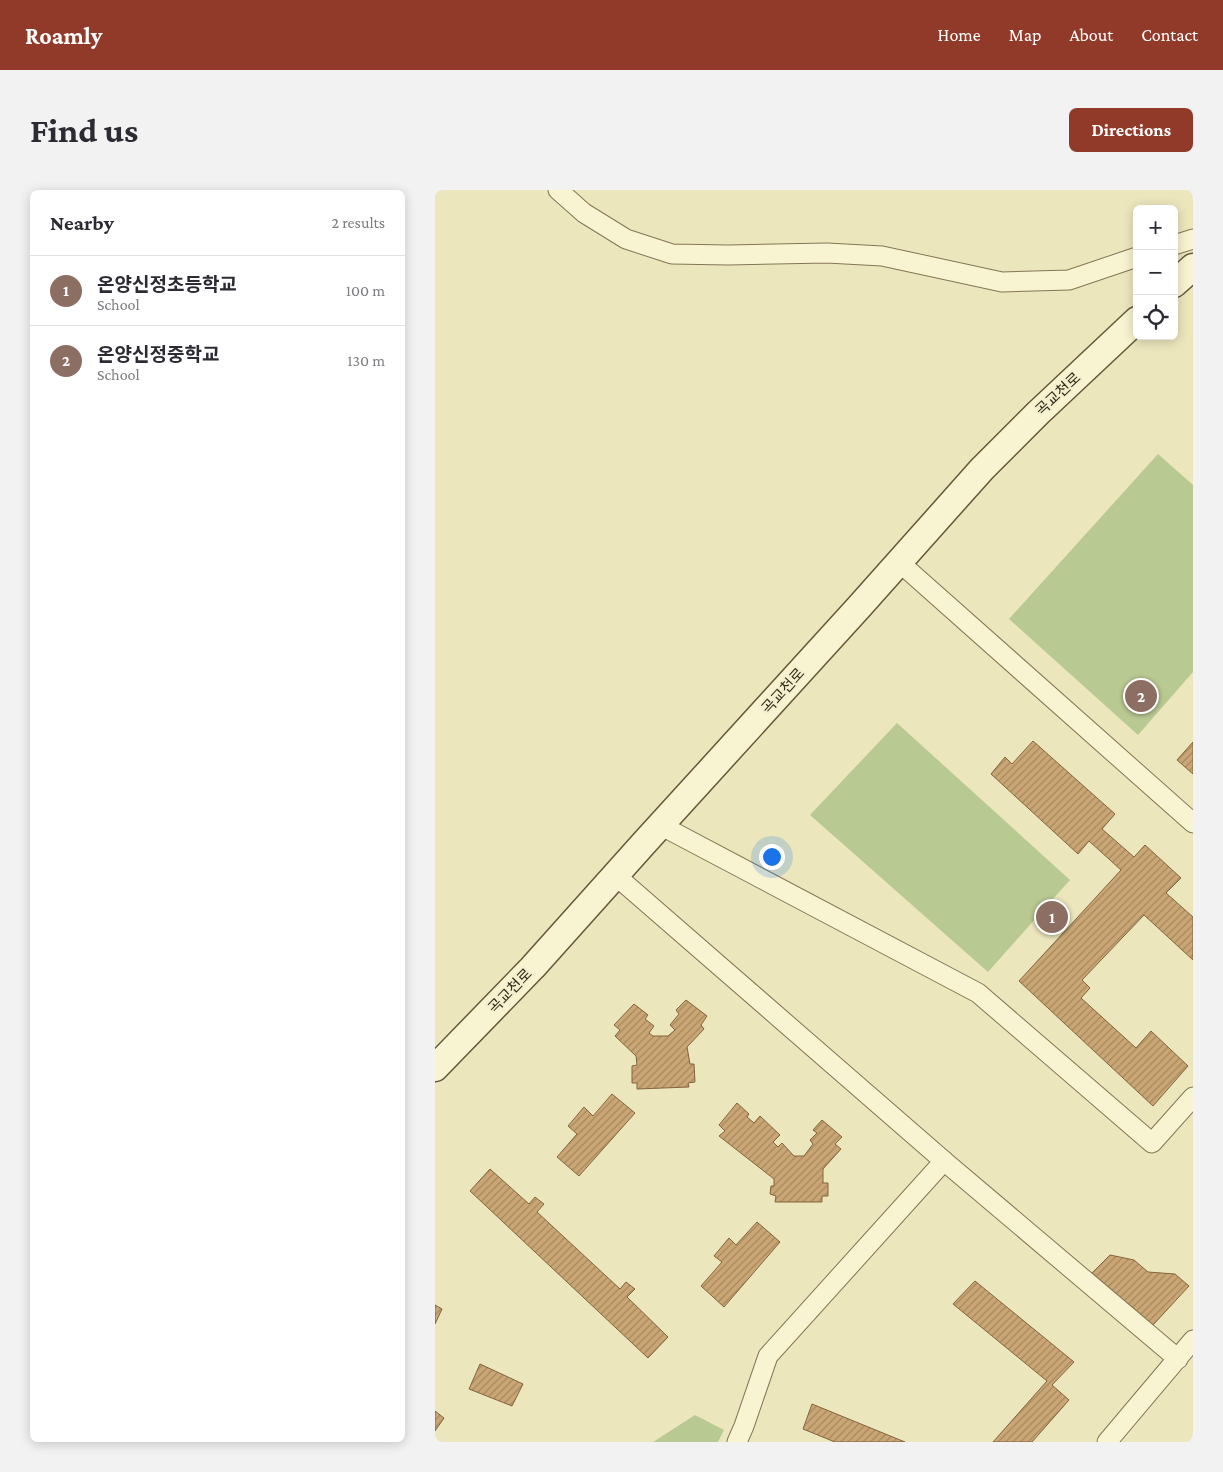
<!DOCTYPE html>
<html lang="en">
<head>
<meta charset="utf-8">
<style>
  :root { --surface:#fff; --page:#f2f2f3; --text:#2b2b33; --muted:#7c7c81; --line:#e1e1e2; --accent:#913a29 }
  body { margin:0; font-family:"Crimson Pro","Noto Sans KR",serif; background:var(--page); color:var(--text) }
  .controls { position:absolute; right:15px; top:15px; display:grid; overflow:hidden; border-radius:8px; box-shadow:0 2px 12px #0003 }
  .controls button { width:45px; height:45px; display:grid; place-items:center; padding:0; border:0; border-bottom:1px solid var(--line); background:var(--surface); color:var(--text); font:25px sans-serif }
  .you { position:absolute; left:336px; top:666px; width:18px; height:18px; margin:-12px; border:4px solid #fff; border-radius:50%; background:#1a73e8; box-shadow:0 0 0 8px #1a73e833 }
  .badge { display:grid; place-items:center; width:32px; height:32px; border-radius:50%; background:var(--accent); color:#fff; font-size:16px; font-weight:700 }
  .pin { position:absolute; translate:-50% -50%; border:2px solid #fff; box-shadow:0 1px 5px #0006 }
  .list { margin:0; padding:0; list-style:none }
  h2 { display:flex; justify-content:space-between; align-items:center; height:65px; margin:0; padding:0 20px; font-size:21px }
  h2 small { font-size:16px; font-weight:400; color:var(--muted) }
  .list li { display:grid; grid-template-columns:32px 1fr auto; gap:15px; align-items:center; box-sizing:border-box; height:70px; padding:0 20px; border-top:1px solid var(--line) }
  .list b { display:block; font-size:19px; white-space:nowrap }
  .list p { margin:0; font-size:16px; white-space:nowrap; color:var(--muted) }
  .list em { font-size:16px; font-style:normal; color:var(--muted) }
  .icon { flex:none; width:28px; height:28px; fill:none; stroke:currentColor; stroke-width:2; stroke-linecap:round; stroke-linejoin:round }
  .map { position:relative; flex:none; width:758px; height:1252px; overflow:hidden; border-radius:8px }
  header { display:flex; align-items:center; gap:30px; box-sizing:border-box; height:70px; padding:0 25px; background:var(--accent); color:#fff }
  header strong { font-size:24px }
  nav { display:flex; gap:28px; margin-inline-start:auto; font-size:18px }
  .intro { display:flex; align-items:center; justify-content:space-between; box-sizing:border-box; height:120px; padding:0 30px }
  h1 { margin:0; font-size:35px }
  .button { padding:12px 22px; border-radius:8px; background:var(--accent); color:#fff; font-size:18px; font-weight:700 }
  main { display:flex; gap:30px; padding:0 30px }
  aside { flex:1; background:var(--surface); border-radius:8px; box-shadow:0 2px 12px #0003 }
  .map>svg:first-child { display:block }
</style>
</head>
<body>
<header>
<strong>Roamly</strong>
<nav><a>Home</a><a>Map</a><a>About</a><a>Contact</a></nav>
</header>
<div class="intro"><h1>Find us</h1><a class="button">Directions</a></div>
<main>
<aside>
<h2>Nearby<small>2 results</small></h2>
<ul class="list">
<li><span class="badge" style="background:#8d6e63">1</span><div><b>온양신정초등학교</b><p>School</p></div><em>100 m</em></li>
<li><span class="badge" style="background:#8d6e63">2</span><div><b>온양신정중학교</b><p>School</p></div><em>130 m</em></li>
</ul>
</aside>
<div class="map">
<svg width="758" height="1252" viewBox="0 0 758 1252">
  <defs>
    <pattern id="building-hatch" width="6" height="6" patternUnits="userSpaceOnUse" patternTransform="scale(1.25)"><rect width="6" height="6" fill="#caa674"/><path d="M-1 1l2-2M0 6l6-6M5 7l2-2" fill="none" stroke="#a5875e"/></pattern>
  </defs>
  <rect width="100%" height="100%" fill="#ece6bd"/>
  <!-- green -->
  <g fill="#b9c992">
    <polygon points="723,264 758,295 758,482 703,545 574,429"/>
    <polygon points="462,533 635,690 553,782 375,625"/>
    <polygon points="260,1225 289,1240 283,1252 218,1252"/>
  </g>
  <!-- building -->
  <g fill="url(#building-hatch)" stroke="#82643d">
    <polygon points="598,551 680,624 667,639 699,667 710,655 746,688 731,703 758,727 758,770 709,725 647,790 655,798 646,808 701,858 716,841 753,876 718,916 584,791 686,680 654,651 643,664 556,584 570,567 577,574"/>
    <polygon points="758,552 758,584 742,570"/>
    <polygon points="251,810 272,826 266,835 269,839 252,857 255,874 259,874 260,892 253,893 254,897 202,899 202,893 197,893 197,876 202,875 201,866 180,846 185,840 179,835 199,814 213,825 210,829 219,836 214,843 218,846 233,846 240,840 235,835 244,824 241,820"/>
    <polygon points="177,904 200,923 144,986 122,967 142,944 133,936 149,917 158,926"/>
    <polygon points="302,913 314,924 312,927 319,933 325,926 345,945 338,952 343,957 347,953 359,966 369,966 378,954 375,950 382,943 378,940 387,930 407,947 400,954 406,959 388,979 388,993 393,993 393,1006 387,1006 387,1012 340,1012 341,1006 335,1004 336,996 339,996 339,989 284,946 290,941 284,935"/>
    <polygon points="55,979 94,1014 100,1007 109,1014 102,1022 185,1099 191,1092 200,1099 192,1107 233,1147 213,1168 35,1001"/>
    <polygon points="322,1032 345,1052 289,1117 266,1096 287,1072 279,1066 294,1048 301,1055"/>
    <polygon points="675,1065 699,1070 713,1082 740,1084 754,1096 718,1135 657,1083"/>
    <polygon points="540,1091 639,1172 617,1195 634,1210 597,1252 558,1252 612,1191 518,1114"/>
    <polygon points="0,1115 7,1119 0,1134"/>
    <polygon points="45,1174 88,1194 77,1216 34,1199"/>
    <polygon points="377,1214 470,1252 400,1252 368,1239"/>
    <polygon points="0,1221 9,1228 0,1241"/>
  </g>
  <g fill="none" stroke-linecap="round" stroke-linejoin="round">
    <!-- minor casing -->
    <g stroke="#837657" stroke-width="21">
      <g id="minor">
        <polyline points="123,0 149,23 191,49 237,64 293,65 392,63 447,66 567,92 634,90 702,67"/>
        <polyline points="739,55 758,49"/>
        <polyline points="464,372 758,633"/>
        <polyline points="225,635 543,803 717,953 758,907"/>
        <polyline points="180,685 509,971 333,1166 309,1236 302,1252"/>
        <polyline points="509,971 743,1169"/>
        <polyline points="672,1252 758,1150"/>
      </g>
    </g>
    <!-- secondary casing -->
    <g stroke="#65573a" stroke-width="29">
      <g id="secondary">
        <polyline points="739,94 758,77"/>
        <polyline points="0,878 98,777 210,652 424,417 547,279 603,223 702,130"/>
      </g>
    </g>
    <!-- minor -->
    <use href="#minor" stroke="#f8f3d0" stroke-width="19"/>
    <!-- secondary -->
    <use href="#secondary" stroke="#f8f3d0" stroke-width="26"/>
  </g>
  <g text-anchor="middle" stroke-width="4" stroke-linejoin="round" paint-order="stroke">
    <!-- street labels -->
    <g font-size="15" fill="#332b1b" stroke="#f4efcc">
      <text transform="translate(623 204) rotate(-43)" y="5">곡교천로</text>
      <text transform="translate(348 501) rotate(-48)" y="5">곡교천로</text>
      <text transform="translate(75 801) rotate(-46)" y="5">곡교천로</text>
    </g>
  </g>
</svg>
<div class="controls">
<button>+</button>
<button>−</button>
<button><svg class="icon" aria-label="locate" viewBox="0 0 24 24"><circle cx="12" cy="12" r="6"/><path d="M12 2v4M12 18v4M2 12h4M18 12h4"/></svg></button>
</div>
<div class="you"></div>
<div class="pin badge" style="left:617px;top:727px;background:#8d6e63">1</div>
<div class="pin badge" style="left:706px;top:506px;background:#8d6e63">2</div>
</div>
</main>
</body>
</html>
